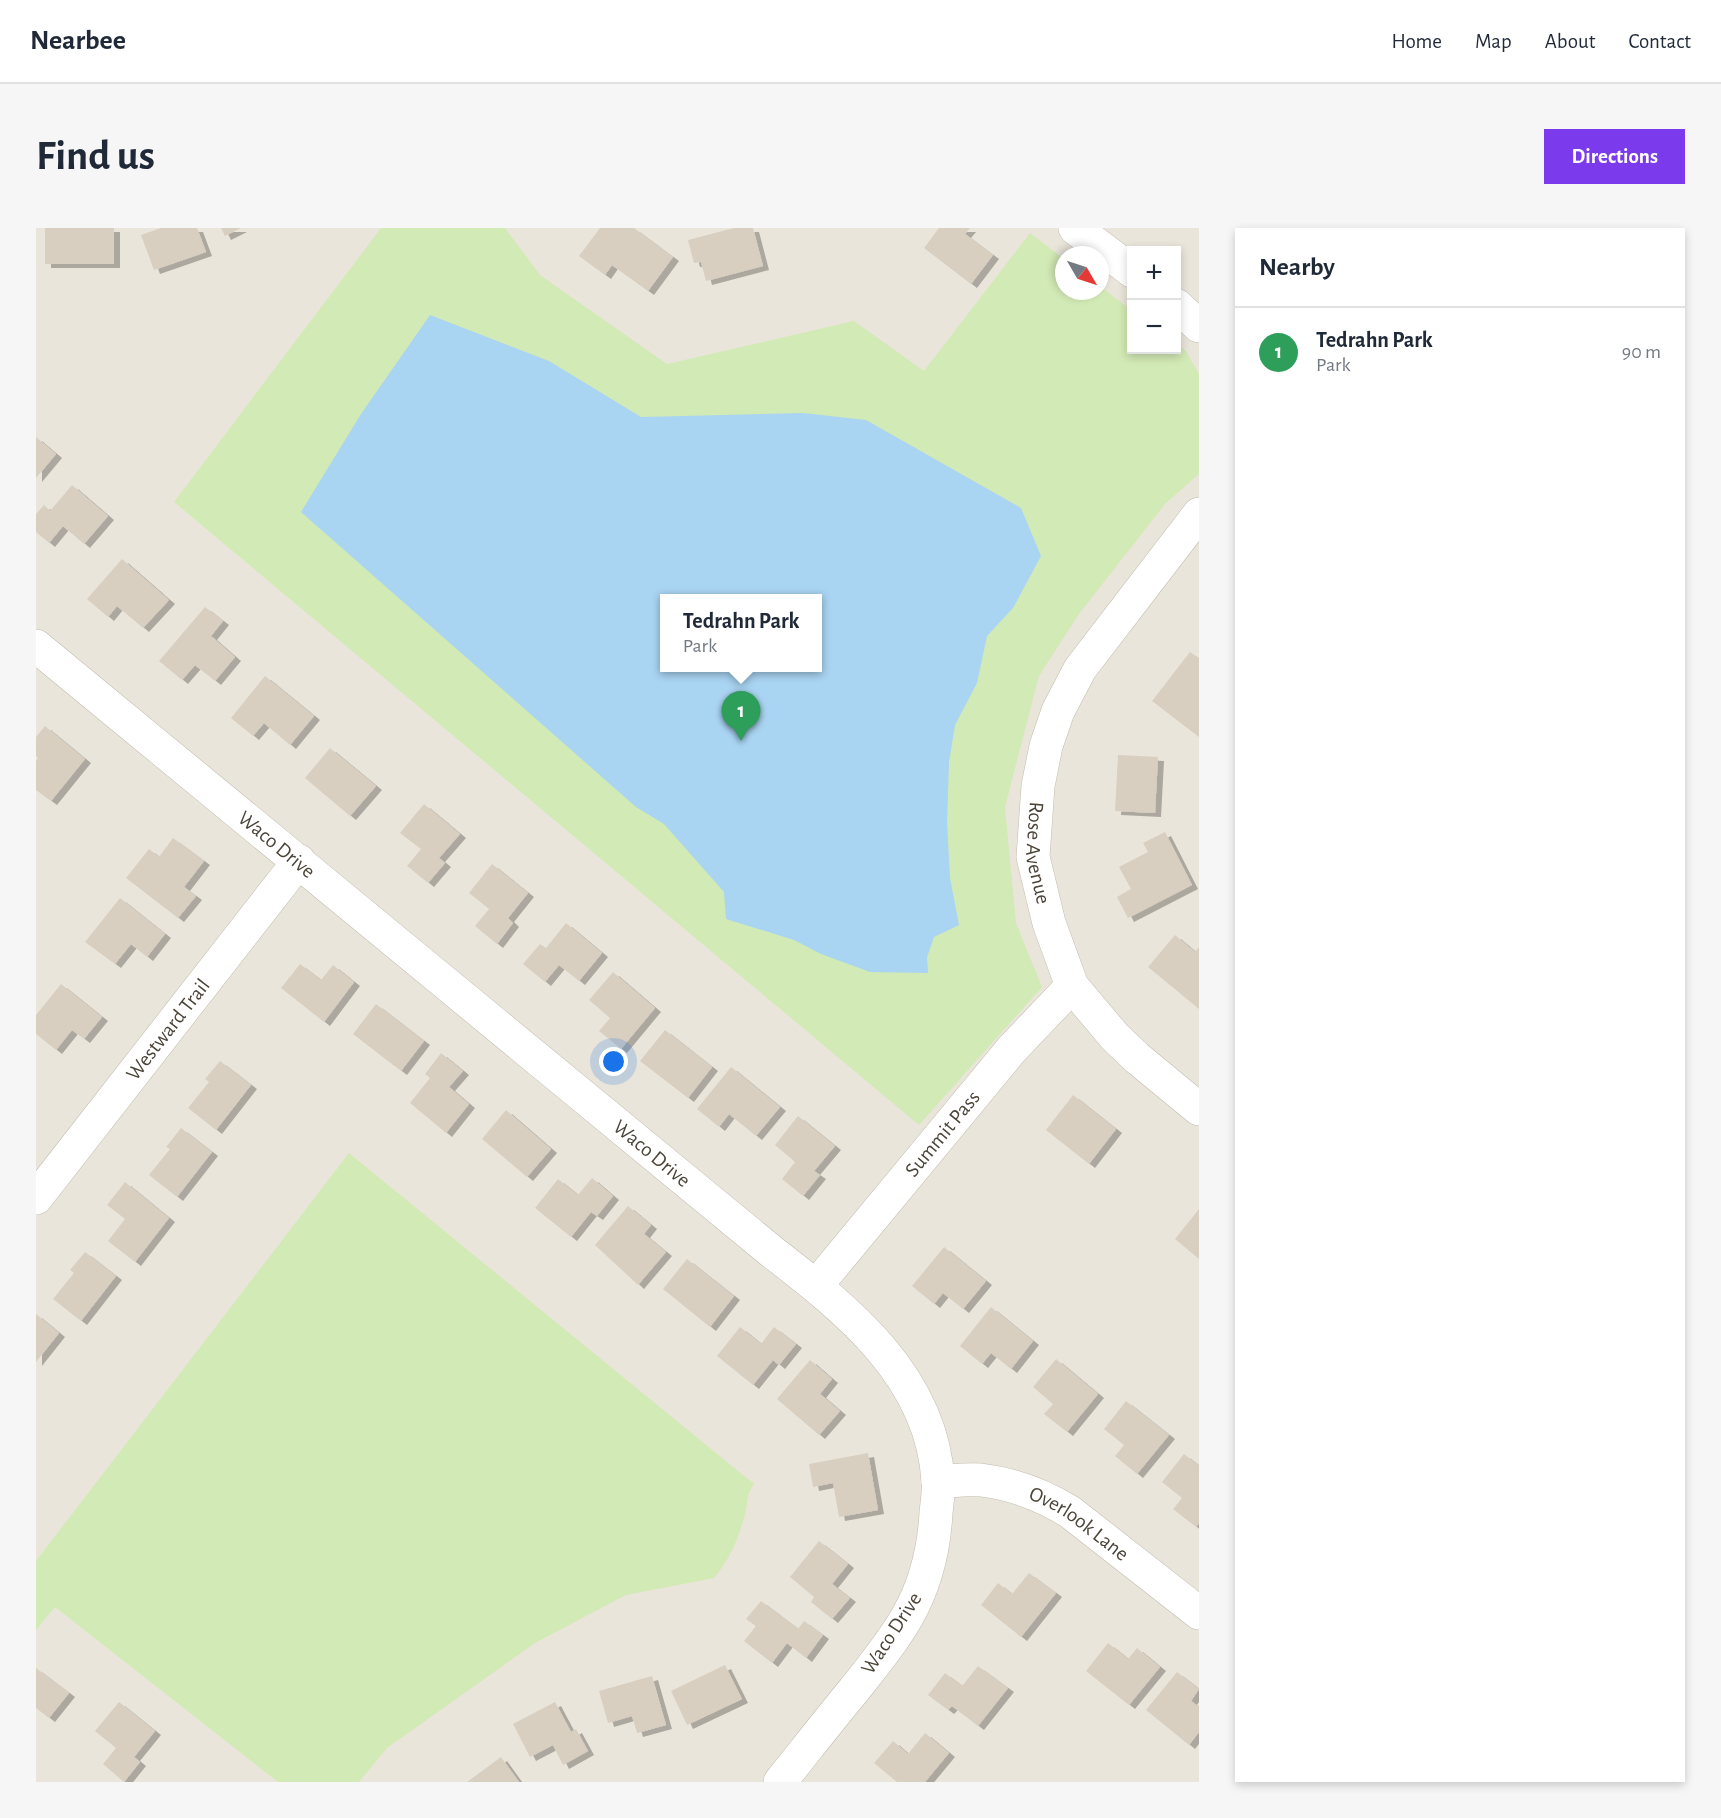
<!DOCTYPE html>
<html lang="en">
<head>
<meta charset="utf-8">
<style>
  :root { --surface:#fff; --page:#f6f6f7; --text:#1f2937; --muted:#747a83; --line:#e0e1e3; --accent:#7c3aed }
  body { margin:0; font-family:"Alegreya Sans",sans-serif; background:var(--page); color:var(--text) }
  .controls { position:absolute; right:18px; top:18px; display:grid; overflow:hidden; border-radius:0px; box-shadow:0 3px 9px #0003 }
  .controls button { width:54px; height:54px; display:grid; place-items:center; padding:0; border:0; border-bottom:2px solid var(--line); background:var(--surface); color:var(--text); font:30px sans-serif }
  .compass { position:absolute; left:1019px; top:18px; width:54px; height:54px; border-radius:50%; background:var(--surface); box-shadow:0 3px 9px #0003; rotate:129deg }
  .you { position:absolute; left:578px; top:834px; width:21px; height:21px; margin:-15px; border:4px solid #fff; border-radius:50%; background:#1a73e8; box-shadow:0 0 0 9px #1a73e833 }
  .badge { display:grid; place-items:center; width:39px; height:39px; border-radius:50%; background:var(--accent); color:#fff; font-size:20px; font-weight:700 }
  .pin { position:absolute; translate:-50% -50px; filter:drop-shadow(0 2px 3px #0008) }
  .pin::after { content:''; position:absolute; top:32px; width:21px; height:18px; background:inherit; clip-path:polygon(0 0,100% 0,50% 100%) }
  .popup { position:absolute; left:624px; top:366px; width:162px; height:78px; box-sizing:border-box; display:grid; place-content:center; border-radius:0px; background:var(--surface); filter:drop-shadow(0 2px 4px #0005); font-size:20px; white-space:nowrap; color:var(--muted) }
  .popup b { font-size:22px; color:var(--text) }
  .popup::after { content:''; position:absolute; left:50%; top:100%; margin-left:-12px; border:12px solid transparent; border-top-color:var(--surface) }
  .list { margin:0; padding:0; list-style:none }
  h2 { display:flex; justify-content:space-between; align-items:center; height:78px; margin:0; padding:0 24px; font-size:26px }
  h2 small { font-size:20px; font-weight:400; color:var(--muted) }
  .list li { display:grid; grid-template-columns:39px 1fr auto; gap:18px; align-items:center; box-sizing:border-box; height:90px; padding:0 24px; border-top:2px solid var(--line) }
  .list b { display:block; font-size:22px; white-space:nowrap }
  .list p { margin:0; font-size:20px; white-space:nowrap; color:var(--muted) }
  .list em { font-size:20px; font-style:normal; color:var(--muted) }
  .map { position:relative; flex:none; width:1163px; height:1554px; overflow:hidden; border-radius:0px }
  header { display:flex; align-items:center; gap:36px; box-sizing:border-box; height:84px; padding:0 30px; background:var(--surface); border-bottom:2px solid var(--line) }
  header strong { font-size:28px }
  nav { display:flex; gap:33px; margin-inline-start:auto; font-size:21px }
  .intro { display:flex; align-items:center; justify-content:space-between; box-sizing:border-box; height:144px; padding:0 36px }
  h1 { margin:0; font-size:42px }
  .button { padding:15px 27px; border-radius:0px; background:var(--accent); color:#fff; font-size:21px; font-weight:700 }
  main { display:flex; gap:36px; padding:0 36px }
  aside { flex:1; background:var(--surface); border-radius:0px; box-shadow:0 3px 9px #0003 }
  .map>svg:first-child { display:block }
</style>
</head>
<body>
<header>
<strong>Nearbee</strong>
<nav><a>Home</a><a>Map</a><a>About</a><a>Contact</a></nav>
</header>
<div class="intro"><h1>Find us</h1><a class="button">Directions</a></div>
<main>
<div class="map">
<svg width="1163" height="1554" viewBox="0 0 1163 1554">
  <defs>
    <filter id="shadow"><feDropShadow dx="6" dy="4" stdDeviation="0" flood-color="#0004"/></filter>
  </defs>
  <rect width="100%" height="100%" fill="#f6f3ec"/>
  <!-- residential -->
  <path fill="#eae5da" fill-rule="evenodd" d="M0 0H1163V1554H0ZM1096 22H1140V122H1096ZM1028 27H1064V63H1028ZM628 370H782V440H628Z"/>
  <!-- green -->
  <g fill="#d2eab5" fill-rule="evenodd">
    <path d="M345 0H469L504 47 631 136 818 93 888 143 994 5 1028 31V63H1064V58L1095 82 1096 122H1140L1141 116 1150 123 1163 146V246L1129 276 1043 386 1003 448 969 579 980 695 1006 759 883 897 138 274ZM628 370H782V440H628Z"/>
    <path d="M313 925 718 1256C710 1266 712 1275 709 1287 701 1313 696 1328 678 1350L590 1367 499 1415 351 1520 323 1554H242L19 1379 0 1402V1333Z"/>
  </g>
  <!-- water -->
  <path fill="#a9d4f2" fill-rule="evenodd" d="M394 87 513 133 605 189 767 185 830 192 985 280 1005 328 977 380 951 408 941 455 919 497 913 534 911 594 914 650 923 697 898 709 891 729 892 745 834 744 785 726 758 712 690 691 688 664 628 596 600 579 265 284 325 186ZM628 370H782V440H628Z"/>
  <!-- building -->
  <g fill="#d8cfc1" filter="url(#shadow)">
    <rect x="9" y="0" width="69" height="36"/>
    <polygon points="125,0 161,0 170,24 118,42 105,7"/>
    <polygon points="185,0 205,0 189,8"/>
    <polygon points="564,0 598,0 637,29 612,63 576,37 569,47 543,28"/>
    <polygon points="698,0 717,0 727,38 670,53 665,34 658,35 652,12"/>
    <polygon points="903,0 934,0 929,6 957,27 935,56 888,20"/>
    <polygon points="0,209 20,226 0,250"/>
    <polygon points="36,257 72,288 48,316 27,298 13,315 0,304 0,286 8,277 14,283"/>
    <polygon points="86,331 133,372 107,400 81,378 72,389 51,371"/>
    <polygon points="169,379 187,393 175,408 199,429 179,453 159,437 146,452 123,433"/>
    <polygon points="1154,424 1163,430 1163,509 1116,473"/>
    <polygon points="229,448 278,488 254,517 228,495 217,508 195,490"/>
    <polygon points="9,498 49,531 15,573 0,562 0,533 2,530 0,528 0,509"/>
    <polygon points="294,520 340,558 314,588 269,550"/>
    <polygon points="1082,527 1122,529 1119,585 1079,583"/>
    <polygon points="388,576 424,606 403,630 409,635 392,655 371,638 385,621 364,605"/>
    <polygon points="1129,604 1156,657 1092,690 1081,669 1095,661 1083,639 1112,624 1107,615"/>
    <polygon points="137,610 168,633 148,659 160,668 142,690 90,650 113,621 123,629"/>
    <polygon points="456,636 492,665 472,690 477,695 461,716 439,698 453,681 433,665"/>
    <polygon points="84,670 129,706 111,729 95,716 79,736 49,714"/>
    <polygon points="530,695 566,725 543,753 523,737 509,754 487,736 504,716 510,720"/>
    <polygon points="1139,707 1159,724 1163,719 1163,781 1112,739"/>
    <polygon points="264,736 285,752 297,737 318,754 288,794 245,760"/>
    <polygon points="577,744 619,780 585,821 563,803 574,790 553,772"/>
    <polygon points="25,756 66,789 48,811 36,802 20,822 0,806 0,787"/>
    <polygon points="340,776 388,813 365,843 317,806"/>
    <polygon points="629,802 676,839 652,870 604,833"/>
    <polygon points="405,825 427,843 413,859 433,876 410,905 374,875 394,850 389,846"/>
    <polygon points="184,833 215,857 180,902 152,880 173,854 169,851"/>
    <polygon points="695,839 744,879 720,908 693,886 683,899 661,881"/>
    <polygon points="1037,867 1080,901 1053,936 1010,902"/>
    <polygon points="470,882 515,921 491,949 446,911"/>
    <polygon points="762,888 799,918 778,943 784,947 767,968 746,951 759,934 739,917"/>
    <polygon points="145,900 176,924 141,969 113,947 134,921 130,919"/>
    <polygon points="556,950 577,968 561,988 555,984 535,1009 499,980 522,951 542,967"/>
    <polygon points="89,954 133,990 99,1034 72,1013 89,991 71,977"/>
    <polygon points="592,978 615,997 608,1006 630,1024 602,1057 559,1017"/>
    <polygon points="1163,981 1163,1031 1139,1011"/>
    <polygon points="908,1019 950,1053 927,1081 907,1065 898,1076 876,1058"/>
    <polygon points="49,1024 80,1048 45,1093 17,1071 38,1045 34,1042"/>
    <polygon points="651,1031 698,1068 674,1099 627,1061"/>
    <polygon points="955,1079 997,1113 975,1141 955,1125 946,1136 924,1118"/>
    <polygon points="0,1086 23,1105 0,1134"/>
    <polygon points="704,1099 725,1116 738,1099 760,1116 743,1137 737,1132 717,1157 681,1128"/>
    <polygon points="1020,1131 1062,1166 1031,1204 1008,1186 1017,1176 997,1159"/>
    <polygon points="774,1132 796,1151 784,1166 804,1183 783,1207 741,1171"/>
    <polygon points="1090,1173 1133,1207 1101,1246 1079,1228 1088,1217 1068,1201"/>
    <polygon points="832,1225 842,1282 803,1289 797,1255 777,1259 773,1236"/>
    <polygon points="1148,1226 1163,1238 1163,1295 1160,1299 1137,1281 1146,1270 1126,1254"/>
    <polygon points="783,1313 812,1336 796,1356 814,1370 796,1391 775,1374 778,1369 754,1349"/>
    <polygon points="993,1345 1020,1365 985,1409 945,1377 962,1355 976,1366"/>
    <polygon points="725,1373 762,1401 768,1393 787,1407 770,1430 751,1415 736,1435 708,1413 720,1398 710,1391"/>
    <polygon points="1072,1415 1092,1431 1101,1420 1124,1439 1093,1477 1050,1443"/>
    <polygon points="689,1437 706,1471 651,1497 635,1463"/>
    <polygon points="942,1438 972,1460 942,1498 916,1478 912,1482 892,1467 909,1445 926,1458"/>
    <polygon points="0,1440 33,1465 13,1490 0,1480"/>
    <polygon points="1141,1444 1163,1461 1155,1473 1163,1479 1163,1504 1153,1517 1110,1482"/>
    <polygon points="616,1448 630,1497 601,1505 596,1488 572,1495 563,1463"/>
    <polygon points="83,1474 119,1503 98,1529 104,1534 88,1554 67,1536 80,1520 59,1503"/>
    <polygon points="519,1474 535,1504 540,1501 552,1523 527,1537 517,1517 494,1529 477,1496"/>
    <polygon points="889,1505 913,1525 889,1554 861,1554 838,1535 857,1513 872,1526"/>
    <polygon points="465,1529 483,1554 431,1554"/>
  </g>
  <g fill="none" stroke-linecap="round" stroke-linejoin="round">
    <!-- minor casing -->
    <g stroke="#c2bbae" stroke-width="34">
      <g id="minor">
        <polyline points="1039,0 1096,43"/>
        <polyline points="1140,77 1163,98"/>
        <path id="s1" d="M1163 286 1044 441 1022 483 1010 518 1002 558 997 629 1013 695 1036 758 1079 809 1101 830 1163 881"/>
        <path id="s2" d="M0 418 735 1023C811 1082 896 1148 902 1253 903 1264 901 1274 900 1285 898 1322 890 1356 871 1389 856 1415 837 1438 818 1462 793 1492 769 1523 744 1554"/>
        <path id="s3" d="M0 970 263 633"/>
        <path id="s4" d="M780 1058 976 821 1036 758"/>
        <path id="s5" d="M902 1254C916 1253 931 1251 945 1252 977 1256 1007 1267 1034 1284L1163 1385"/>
      </g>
    </g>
    <!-- minor -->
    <use href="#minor" stroke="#fff" stroke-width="33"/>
  </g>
  <g text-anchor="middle" stroke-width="6" stroke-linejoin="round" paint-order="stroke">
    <!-- street labels -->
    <g font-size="21" fill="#4b4439" stroke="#fff">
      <text dy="7" stroke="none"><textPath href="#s2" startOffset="312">Waco Drive</textPath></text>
      <text dy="7" stroke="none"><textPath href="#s1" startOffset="388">Rose Avenue</textPath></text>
      <text dy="7" stroke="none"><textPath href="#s3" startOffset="214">Westward Trail</textPath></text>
      <text dy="7" stroke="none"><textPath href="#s4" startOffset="198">Summit Pass</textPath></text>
      <text dy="7" stroke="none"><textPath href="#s2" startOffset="798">Waco Drive</textPath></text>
      <text dy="7" stroke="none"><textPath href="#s5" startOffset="152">Overlook Lane</textPath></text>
      <text transform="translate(855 1405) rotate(-57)" y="7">Waco Drive</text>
    </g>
  </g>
</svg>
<div class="controls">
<button>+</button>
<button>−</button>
</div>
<svg class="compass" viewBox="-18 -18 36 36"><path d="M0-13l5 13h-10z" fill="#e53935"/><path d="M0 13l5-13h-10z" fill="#747a83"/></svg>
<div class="you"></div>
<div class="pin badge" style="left:705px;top:513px;background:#2e9e5b">1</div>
<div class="popup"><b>Tedrahn Park</b>Park</div>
</div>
<aside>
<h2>Nearby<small></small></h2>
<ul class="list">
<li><span class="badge" style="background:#2e9e5b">1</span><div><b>Tedrahn Park</b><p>Park</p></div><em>90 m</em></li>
</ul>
</aside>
</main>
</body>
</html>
